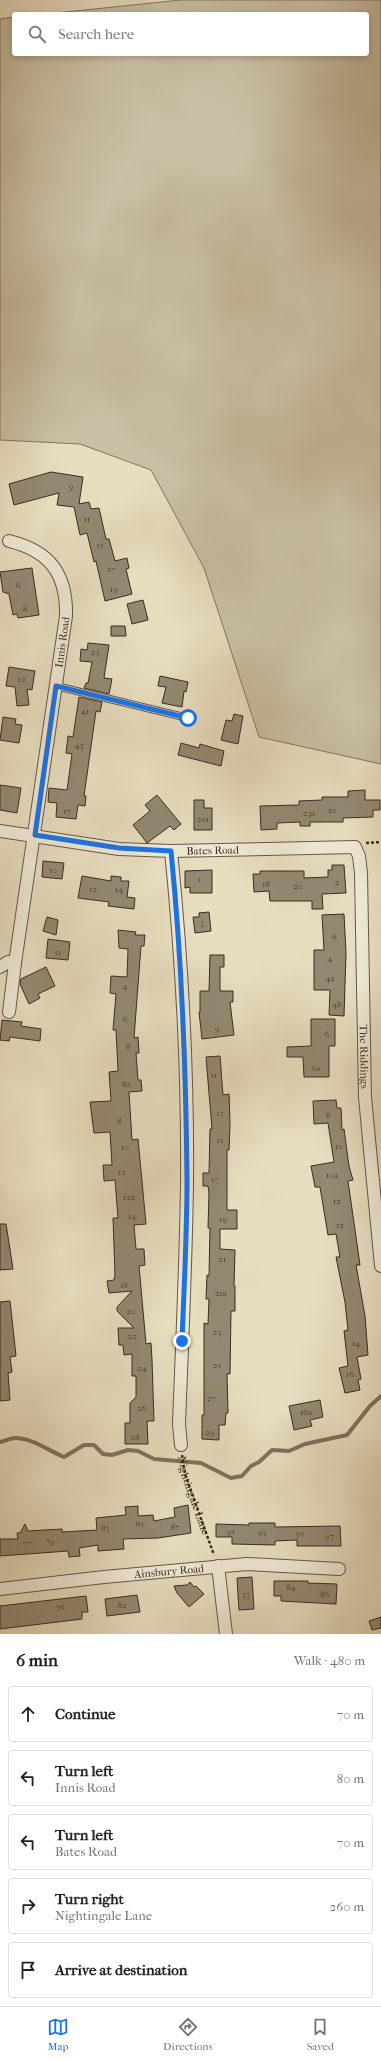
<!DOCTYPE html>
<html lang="en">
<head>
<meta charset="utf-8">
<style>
  :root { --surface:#fff; --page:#f2f2f2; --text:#222; --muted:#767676; --line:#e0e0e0; --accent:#1a73e8 }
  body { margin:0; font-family:"IM FELL French Canon",serif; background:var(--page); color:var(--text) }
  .stop { position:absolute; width:12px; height:12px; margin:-9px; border:3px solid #1a73e8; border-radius:50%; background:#fff }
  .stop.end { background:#1a73e8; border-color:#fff; box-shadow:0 1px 4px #0008 }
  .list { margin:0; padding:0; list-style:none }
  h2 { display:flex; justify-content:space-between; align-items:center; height:52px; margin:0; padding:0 16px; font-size:17px }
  h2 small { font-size:13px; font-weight:400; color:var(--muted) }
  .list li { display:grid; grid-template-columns:26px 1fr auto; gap:12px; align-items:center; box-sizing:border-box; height:56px; margin:0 8px 8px; padding:0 8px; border:1px solid var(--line); border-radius:4px }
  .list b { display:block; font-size:15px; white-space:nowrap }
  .list p { margin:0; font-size:13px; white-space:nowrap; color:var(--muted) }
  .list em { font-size:13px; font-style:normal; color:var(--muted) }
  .icon { flex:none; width:22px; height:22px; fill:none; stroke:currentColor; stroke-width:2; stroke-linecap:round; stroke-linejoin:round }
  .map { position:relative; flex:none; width:381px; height:1634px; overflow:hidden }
  .search { position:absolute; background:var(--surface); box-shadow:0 2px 6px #0003; left:12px; right:12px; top:12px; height:44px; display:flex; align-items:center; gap:10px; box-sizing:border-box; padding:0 14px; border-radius:4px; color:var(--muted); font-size:15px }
  .sheet { height:372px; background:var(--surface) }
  nav { display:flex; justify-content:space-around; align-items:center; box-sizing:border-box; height:56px; border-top:1px solid var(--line); background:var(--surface); font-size:11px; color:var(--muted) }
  nav a { display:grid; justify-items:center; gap:2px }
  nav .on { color:var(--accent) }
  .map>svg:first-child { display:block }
</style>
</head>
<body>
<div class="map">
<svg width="381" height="1634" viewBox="0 0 381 1634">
  <rect width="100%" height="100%" fill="#e7ddbf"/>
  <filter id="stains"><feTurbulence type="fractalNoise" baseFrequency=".005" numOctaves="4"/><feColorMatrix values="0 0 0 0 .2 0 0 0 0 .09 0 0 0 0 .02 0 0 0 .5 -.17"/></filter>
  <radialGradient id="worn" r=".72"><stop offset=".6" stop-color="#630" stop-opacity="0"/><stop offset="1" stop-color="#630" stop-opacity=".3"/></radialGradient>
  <!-- green -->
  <polygon fill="#c9bfa4" stroke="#817662" points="181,0 381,0 381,764 259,737 204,568 151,470 80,444 0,440 0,19 14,17 14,54 367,54 367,14 46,14"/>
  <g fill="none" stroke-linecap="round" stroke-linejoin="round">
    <!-- stream -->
    <path stroke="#7e725f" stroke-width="4" d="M0 1442C5 1441 11 1438 15 1438 33 1438 49 1451 64 1457L84 1445H94L103 1454 112 1455 128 1450 138 1451 154 1459 201 1463 231 1478 242 1476 251 1466 259 1462 272 1450 289 1451 305 1444 347 1435 370 1406 381 1396"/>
  </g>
  <!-- building -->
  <g fill="#938872" stroke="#392c1f">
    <polygon points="51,472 83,477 79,504 89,502 91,509 99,508 106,539 109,539 115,561 127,558 129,568 126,569 132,594 105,601 96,561 94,562 87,533 80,535 74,507 57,505 59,493 14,505 9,484"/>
    <polygon points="32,568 39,615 18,618 17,614 13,615 9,594 3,592 0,572"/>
    <polygon points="143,600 148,620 132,624 127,604"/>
    <polygon points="111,626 125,626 126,636 111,636"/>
    <polygon points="88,643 109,645 104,678 112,679 109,694 84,688 86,683 88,683 92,662 80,661 81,649 87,650"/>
    <polygon points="9,667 35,671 32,690 27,689 29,705 17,706 15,687 6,686"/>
    <polygon points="160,676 188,682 186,692 184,691 182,707 162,703 166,687 158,686"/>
    <polygon points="79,697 102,702 100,712 96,711 84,796 86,796 85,806 78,805 76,819 56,817 57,803 48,802 49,788 67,790 72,754 66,753 68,736 73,737"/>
    <polygon points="234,714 243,716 238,744 221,740 226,720 232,721"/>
    <polygon points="3,717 16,719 15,724 22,725 19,743 0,740"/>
    <polygon points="181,743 199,748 200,744 224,751 221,766 178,755"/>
    <polygon points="0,785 21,788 17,813 0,810"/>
    <polygon points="365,790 365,800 380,800 380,810 373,810 373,817 343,818 343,822 310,822 310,826 300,826 300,822 277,823 277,829 261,830 260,806 299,805 299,801 322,800 322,797 348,797 348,791"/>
    <polygon points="157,795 181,824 174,830 170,826 147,843 133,825 150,811 145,805"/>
    <polygon points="194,800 204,800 204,808 212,808 212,830 194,830"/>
    <polygon points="43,861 64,863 62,879 42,877"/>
    <polygon points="332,865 344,865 346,893 322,894 323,909 312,909 312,901 270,901 269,891 254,892 253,874 260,874 260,871 304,871 304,878 328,877 328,870 332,870"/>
    <polygon points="212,870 212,893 190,893 190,887 185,888 185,871"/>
    <polygon points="82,876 111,881 111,876 121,877 121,881 129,881 127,897 135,898 134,909 108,906 109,902 78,898"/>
    <polygon points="209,912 211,931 195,933 193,917 199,917 199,913"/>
    <polygon points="344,914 346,953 344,1016 329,1015 330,990 314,990 314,950 324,950 322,915"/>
    <polygon points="47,917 58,920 56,935 43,931"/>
    <polygon points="118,930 136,932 135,935 145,935 144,946 141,946 134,1038 138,1037 139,1053 136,1053 138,1080 141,1080 142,1091 129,1092 132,1140 138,1139 146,1224 134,1225 136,1249 144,1249 145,1265 139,1266 146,1344 151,1343 152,1360 154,1421 147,1421 148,1444 125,1444 125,1423 130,1423 130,1403 136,1397 136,1376 132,1376 132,1354 124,1355 123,1345 119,1345 118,1328 134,1328 117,1311 117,1307 132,1291 109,1293 107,1281 114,1280 115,1275 113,1218 118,1218 115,1180 104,1181 103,1165 112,1165 110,1132 94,1133 90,1102 111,1101 109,1072 118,1071 116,1030 113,1030 116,994 110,993 111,976 127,977 128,949 119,948"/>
    <polygon points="48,939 70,942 68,960 46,958"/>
    <polygon points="210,955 224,955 224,967 220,967 220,991 233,991 233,1002 230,1002 234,1035 202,1039 199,1012 200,1012 200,991 209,991"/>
    <polygon points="46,967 55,986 38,994 40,998 29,1004 20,984 21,979"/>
    <polygon points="311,1019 335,1019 335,1046 329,1046 329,1077 304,1077 303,1057 287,1057 287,1047 311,1046"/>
    <polygon points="2,1020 22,1022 21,1026 41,1029 40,1041 10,1037 9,1041 0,1040"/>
    <polygon points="220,1056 223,1095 229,1094 230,1124 229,1150 227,1150 227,1210 237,1210 237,1229 220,1229 220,1249 235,1250 234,1286 235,1286 235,1311 231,1311 230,1374 227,1374 228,1413 226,1413 225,1425 219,1425 219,1440 202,1439 202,1415 204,1415 204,1323 208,1324 209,1299 206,1299 207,1275 209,1276 210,1228 208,1228 209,1193 208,1186 203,1186 203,1173 209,1173 210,1129 212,1129 206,1057"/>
    <polygon points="336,1100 337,1108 341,1108 342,1130 344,1129 349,1166 353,1180 348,1181 360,1265 356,1265 365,1316 368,1355 357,1357 361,1379 358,1380 360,1390 345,1393 339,1368 348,1366 344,1331 348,1330 345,1302 336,1257 340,1257 336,1234 328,1235 320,1187 315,1187 311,1166 334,1162 328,1123 314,1124 313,1101"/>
    <polygon points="0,1224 6,1224 13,1269 0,1270"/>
    <polygon points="10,1301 16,1356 10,1357 12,1372 8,1373 10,1400 0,1401 0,1302"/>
    <polygon points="320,1400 323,1417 310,1420 312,1426 294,1430 289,1406"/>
    <polygon points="188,1505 191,1533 158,1538 123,1539 124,1549 98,1551 98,1545 79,1548 80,1556 69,1557 68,1551 0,1556 0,1539 18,1539 17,1533 20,1533 25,1524 28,1531 62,1529 62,1532 97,1530 96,1518 126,1515 125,1507 138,1506 138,1516 153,1515 154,1521 175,1517 174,1508"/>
    <polygon points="249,1523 275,1523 275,1527 340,1526 341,1546 297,1546 297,1540 275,1541 275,1545 232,1544 232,1537 216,1537 216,1524 249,1525"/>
    <polygon points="252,1577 254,1609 239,1610 237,1578"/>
    <polygon points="274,1581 308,1581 308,1583 337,1584 336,1604 281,1601 281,1596 274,1596"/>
    <polygon points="190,1582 194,1587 196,1586 204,1594 189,1607 177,1593 174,1586 187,1585"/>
    <polygon points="137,1595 140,1612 107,1616 105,1599"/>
    <polygon points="86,1596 88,1612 82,1612 82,1619 0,1629 0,1606"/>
    <polygon points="381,1617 381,1628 372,1630 369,1621"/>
  </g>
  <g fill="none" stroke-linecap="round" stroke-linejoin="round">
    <!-- service casing -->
    <g stroke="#645847" stroke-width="8">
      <polyline id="service" points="56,686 188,718"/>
    </g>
    <!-- minor casing -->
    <g stroke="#645847" stroke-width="14">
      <g id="minor">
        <path d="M9 541C50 551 67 574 66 616L15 963 9 1012"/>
        <path id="s2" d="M0 831 119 849 171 851 355 847 359 856 361 873 365 1097 381 1266"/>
        <path d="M171 851C182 961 188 1073 187 1183 186 1263 182 1344 179 1424L181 1445"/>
        <polyline points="0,967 8,962 15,963"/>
        <polyline points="218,1566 226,1634"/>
        <path id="s3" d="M0 1589 104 1577 247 1564 339 1569"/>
      </g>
    </g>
    <!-- path -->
    <g stroke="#392c1f" stroke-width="2.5" stroke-dasharray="3 2" stroke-linecap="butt">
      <polyline points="366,843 381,842"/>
      <path id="s1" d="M182 1455 185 1474 214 1555"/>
    </g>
    <!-- service -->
    <use href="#service" stroke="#efe9d5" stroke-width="6"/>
    <!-- minor -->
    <use href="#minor" stroke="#efe9d5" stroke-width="12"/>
  </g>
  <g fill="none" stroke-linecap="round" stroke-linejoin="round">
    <!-- route -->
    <path stroke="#1a73e8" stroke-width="5" d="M182 1341C184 1287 187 1234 187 1180 186 1071 182 960 171 851L119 848 35 835 56 686 188 718"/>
  </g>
  <g text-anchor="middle" stroke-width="3" stroke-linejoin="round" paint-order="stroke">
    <!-- number labels -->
    <g font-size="9" fill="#504334">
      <text x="71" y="489">9</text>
      <text x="87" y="522">11</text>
      <text x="100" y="548">15</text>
      <text x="111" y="572">17</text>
      <text x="18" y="588">6</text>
      <text x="114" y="592">19</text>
      <text x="25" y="612">8</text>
      <text x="95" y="655">23</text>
      <text x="22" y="682">12</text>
      <text x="85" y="714">41</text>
      <text x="79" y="748">43</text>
      <text x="332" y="813">25</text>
      <text x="67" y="814">17</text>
      <text x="309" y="816">23a</text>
      <text x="203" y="822">21a</text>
      <text x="53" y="873">10</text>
      <text x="199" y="882">1</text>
      <text x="337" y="885">2</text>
      <text x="266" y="887">18</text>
      <text x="298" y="889">20</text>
      <text x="93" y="892">12</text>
      <text x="119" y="892">14</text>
      <text x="202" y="926">3</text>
      <text x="334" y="938">4</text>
      <text x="58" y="955">51</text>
      <text x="330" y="961">4</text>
      <text x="330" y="981">4a</text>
      <text x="125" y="989">4</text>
      <text x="337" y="1007">4b</text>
      <text x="125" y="1022">6</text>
      <text x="217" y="1031">9</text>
      <text x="327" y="1037">6</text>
      <text x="128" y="1049">8</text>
      <text x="316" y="1071">6a</text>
      <text x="214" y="1078">11</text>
      <text x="126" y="1087">8a</text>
      <text x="220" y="1116">13</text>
      <text x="328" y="1118">8</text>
      <text x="119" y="1124">8</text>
      <text x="220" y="1143">15</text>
      <text x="339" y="1149">10</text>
      <text x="125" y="1150">10</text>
      <text x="122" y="1175">12</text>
      <text x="332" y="1178">10a</text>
      <text x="215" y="1182">17</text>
      <text x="129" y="1200">12a</text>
      <text x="337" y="1204">12</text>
      <text x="132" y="1219">14</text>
      <text x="223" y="1222">19</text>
      <text x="340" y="1228">12</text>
      <text x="222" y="1262">21</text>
      <text x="124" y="1288">18</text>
      <text x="221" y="1296">21a</text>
      <text x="131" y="1314">20</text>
      <text x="217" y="1335">23</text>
      <text x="132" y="1339">22</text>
      <text x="356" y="1346">14</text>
      <text x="217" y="1368">25</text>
      <text x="142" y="1371">24</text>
      <text x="350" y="1377">16</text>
      <text x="211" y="1401">27</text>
      <text x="142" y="1411">26</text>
      <text x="306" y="1415">16a</text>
      <text x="210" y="1435">29</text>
      <text x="135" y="1440">28</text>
      <text x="140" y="1527">85</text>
      <text x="175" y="1530">87</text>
      <text x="105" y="1531">83</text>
      <text x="231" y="1534">91</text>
      <text x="262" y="1535">93</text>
      <text x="300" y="1536">95</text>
      <text x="329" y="1539">97</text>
      <text x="50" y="1544">79</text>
      <text x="27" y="1546">77</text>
      <text x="291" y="1590">84</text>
      <text x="246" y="1597">33</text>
      <text x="325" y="1597">86</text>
      <text x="122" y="1608">82</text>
      <text x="60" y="1610">76</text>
    </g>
    <!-- street labels -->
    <g font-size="11" fill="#392c1f" stroke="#efe9d5">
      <text transform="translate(62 642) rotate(-82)" y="4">Innis Road</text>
      <text dy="4" stroke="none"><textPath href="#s2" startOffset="214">Bates Road</textPath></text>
      <text dy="4" stroke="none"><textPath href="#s2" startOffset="567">The Riddings</textPath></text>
      <text dy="4" stroke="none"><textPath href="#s1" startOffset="42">Nightingale Lane</textPath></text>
      <text dy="4" stroke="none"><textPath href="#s3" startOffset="170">Ainsbury Road</textPath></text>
    </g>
  </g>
  <rect width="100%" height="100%" filter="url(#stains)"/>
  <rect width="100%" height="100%" fill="url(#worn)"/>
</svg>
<div class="stop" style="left:188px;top:718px"></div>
<div class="stop end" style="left:182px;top:1341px"></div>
<div class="search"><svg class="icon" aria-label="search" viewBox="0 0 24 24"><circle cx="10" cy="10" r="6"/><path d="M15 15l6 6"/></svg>Search here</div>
</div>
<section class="sheet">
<h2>6 min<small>Walk · 480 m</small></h2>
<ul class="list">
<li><svg class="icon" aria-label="ahead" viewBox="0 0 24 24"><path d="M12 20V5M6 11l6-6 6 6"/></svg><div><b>Continue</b></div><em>70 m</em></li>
<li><svg class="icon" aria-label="left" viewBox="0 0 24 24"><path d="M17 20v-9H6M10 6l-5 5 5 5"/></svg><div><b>Turn left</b><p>Innis Road</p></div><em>80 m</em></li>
<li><svg class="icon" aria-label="left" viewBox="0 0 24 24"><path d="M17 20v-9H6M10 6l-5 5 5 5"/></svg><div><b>Turn left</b><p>Bates Road</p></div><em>70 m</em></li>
<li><svg class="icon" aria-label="right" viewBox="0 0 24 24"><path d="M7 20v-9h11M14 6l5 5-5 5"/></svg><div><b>Turn right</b><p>Nightingale Lane</p></div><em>260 m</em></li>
<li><svg class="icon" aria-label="arrive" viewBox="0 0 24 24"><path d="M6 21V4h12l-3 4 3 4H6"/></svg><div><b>Arrive at destination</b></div></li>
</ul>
</section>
<nav>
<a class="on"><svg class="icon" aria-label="map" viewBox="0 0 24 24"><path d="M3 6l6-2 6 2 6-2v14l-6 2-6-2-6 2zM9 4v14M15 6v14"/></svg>Map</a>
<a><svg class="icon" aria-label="directions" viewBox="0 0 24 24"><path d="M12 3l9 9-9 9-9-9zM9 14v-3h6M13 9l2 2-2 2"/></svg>Directions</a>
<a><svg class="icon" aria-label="saved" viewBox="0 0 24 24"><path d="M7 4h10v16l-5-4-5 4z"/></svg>Saved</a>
</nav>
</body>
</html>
